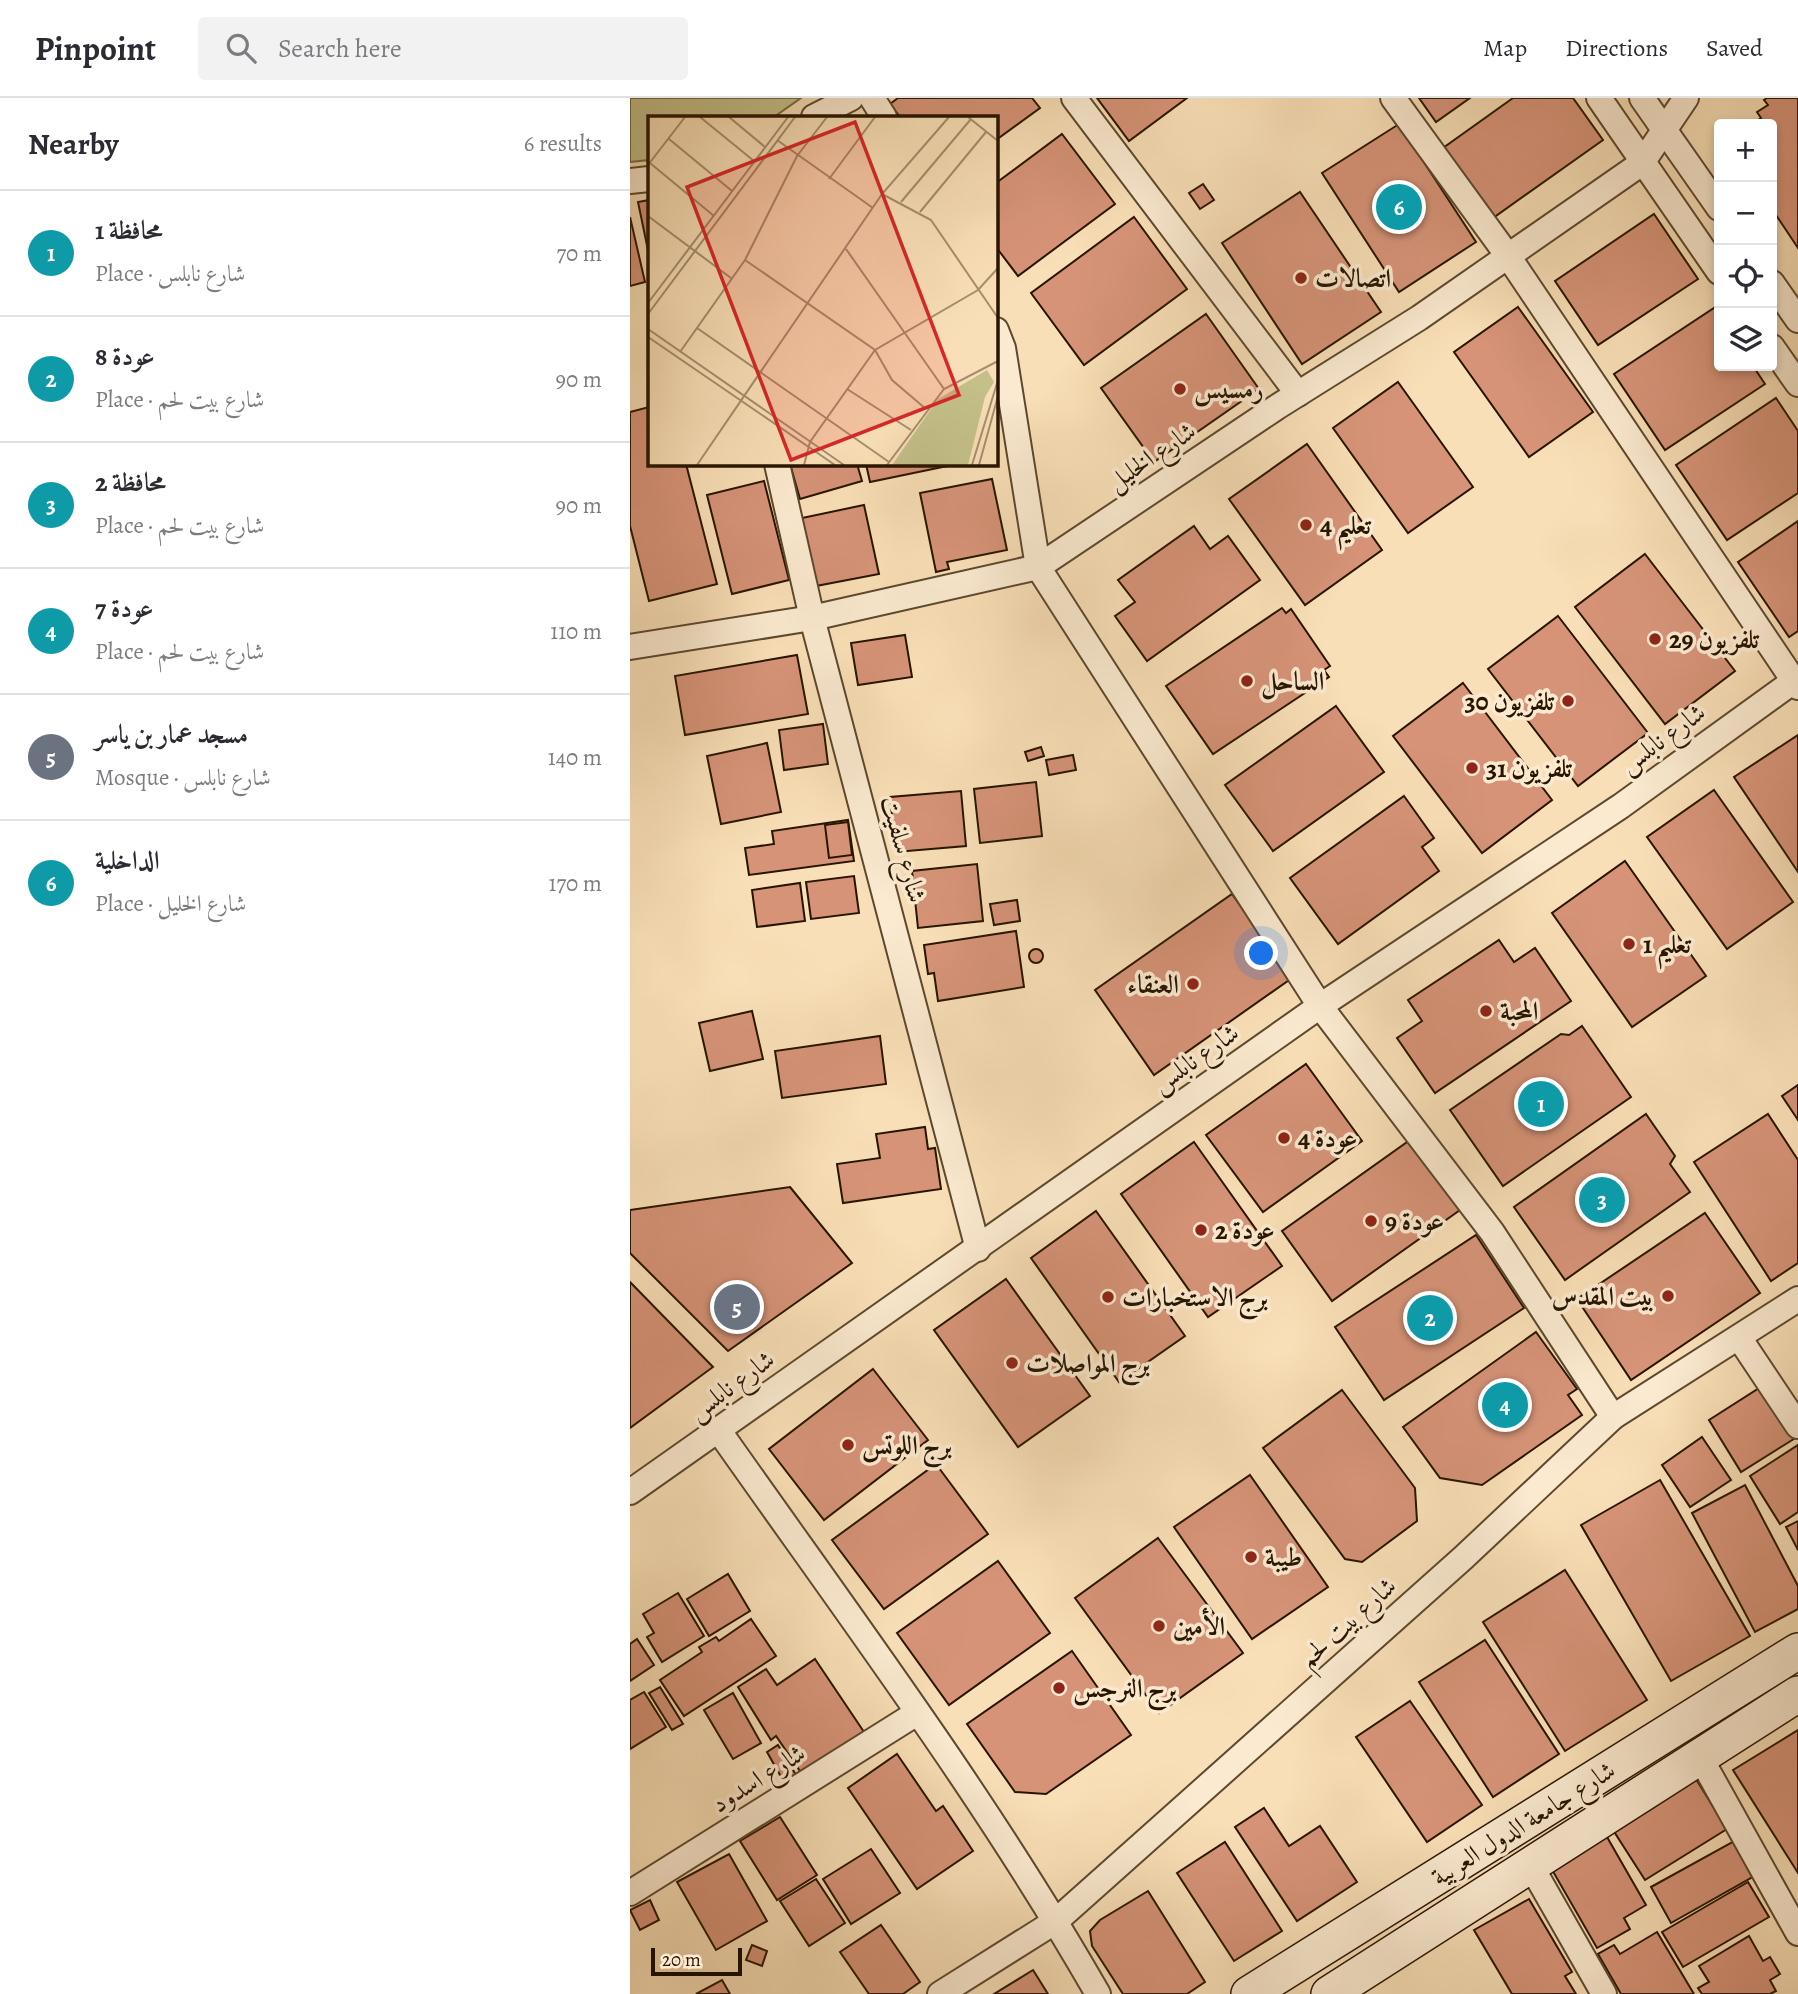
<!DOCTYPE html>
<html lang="en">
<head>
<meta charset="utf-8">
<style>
  :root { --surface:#fff; --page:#f2f2f3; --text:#2b2b33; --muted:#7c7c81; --line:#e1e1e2; --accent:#8f2418 }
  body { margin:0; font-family:Alegreya,Amiri,serif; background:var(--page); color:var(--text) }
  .controls { position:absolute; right:21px; top:21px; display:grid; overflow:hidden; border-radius:7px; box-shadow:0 4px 10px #0003 }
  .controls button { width:63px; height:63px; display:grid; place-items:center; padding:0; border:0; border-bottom:2px solid var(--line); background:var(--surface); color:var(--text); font:35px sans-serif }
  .scale { position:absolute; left:21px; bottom:18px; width:91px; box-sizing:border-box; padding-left:7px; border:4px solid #281500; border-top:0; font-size:19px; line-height:24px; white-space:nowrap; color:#281500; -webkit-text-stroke:5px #fbead0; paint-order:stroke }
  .you { position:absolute; left:632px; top:856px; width:24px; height:24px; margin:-18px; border:5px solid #fff; border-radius:50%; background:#1a73e8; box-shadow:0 0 0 10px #1a73e833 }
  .badge { display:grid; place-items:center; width:46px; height:46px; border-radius:50%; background:var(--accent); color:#fff; font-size:23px; font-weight:700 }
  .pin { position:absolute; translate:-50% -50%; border:4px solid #fff; box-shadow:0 2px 7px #0006 }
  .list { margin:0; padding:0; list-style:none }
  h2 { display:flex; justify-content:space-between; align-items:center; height:91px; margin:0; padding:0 28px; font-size:30px }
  h2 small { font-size:23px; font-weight:400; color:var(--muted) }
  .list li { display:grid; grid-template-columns:46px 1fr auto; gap:21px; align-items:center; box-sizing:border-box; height:126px; padding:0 28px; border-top:2px solid var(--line) }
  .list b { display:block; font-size:26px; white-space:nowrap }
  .list p { margin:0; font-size:23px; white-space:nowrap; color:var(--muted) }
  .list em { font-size:23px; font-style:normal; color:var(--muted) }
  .icon { flex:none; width:38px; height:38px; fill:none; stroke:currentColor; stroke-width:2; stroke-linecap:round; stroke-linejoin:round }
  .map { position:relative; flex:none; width:1168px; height:1896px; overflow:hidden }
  header { display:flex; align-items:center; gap:42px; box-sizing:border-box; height:98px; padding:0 35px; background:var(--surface); border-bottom:2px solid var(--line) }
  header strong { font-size:33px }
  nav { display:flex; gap:38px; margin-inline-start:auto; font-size:24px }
  .search { width:490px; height:63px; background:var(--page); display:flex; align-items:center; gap:18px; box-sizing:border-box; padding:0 24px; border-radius:7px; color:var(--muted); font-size:26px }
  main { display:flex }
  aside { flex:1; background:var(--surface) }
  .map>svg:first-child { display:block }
</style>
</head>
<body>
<header>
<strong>Pinpoint</strong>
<div class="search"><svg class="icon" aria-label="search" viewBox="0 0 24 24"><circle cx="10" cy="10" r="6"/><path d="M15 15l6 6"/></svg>Search here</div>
<nav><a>Map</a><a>Directions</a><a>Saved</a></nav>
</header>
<main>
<aside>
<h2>Nearby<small>6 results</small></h2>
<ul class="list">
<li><span class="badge" style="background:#0f9aa8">1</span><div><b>محافظة 1</b><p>Place · شارع نابلس</p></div><em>70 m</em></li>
<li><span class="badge" style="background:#0f9aa8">2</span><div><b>عودة 8</b><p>Place · شارع بيت لحم</p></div><em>90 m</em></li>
<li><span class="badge" style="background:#0f9aa8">3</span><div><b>محافظة 2</b><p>Place · شارع بيت لحم</p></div><em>90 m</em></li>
<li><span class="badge" style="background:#0f9aa8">4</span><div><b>عودة 7</b><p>Place · شارع بيت لحم</p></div><em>110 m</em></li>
<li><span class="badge" style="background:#6b7280">5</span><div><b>مسجد عمار بن ياسر</b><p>Mosque · شارع نابلس</p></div><em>140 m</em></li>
<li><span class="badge" style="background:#0f9aa8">6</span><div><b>الداخلية</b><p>Place · شارع الخليل</p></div><em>170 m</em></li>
</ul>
</aside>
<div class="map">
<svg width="1168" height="1896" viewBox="0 0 1168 1896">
  <rect width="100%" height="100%" fill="#f9dfb7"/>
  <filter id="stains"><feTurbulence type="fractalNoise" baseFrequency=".00286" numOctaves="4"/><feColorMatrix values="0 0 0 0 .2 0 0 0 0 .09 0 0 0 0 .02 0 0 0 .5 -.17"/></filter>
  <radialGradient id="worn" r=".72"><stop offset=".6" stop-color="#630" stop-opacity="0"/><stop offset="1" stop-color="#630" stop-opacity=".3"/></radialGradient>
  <!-- green -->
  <polygon fill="#c4c08a" stroke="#766a45" stroke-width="2" points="0,0 171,0 144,19 19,19 19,62 0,64"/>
  <!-- building -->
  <g fill="#d69378" stroke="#281500" stroke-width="2">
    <polygon points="268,0 402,0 410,10 366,42 366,19 270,19 260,6"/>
    <polygon points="467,0 557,0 499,43"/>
    <polygon points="789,0 840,0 806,24"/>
    <polygon points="883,0 943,0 973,42 863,120 813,50"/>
    <polygon points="1137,0 1168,0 1168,150 1142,111 1142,26 1123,26 1131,20 1127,14 1138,7 1134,2"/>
    <polygon points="769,26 846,144 769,194 692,75"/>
    <polygon points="432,36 485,106 388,178 366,149 366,85"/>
    <polygon points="573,86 584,102 570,111 559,95"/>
    <polygon points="670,94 751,214 672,266 592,145"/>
    <polygon points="19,102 19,157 8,104"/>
    <polygon points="1024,116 1068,181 968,247 925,183"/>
    <polygon points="0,119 15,184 0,188"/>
    <polygon points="504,119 557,191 454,267 401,195"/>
    <polygon points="888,209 963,314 899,359 824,254"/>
    <polygon points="1084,210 1089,218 1089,268 1123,268 1135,286 1035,352 984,276"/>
    <polygon points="576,216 629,291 524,364 471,290"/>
    <polygon points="768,284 843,389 778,435 703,330"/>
    <polygon points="1146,300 1168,333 1168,395 1097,442 1046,367"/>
    <polygon points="19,309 19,366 56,366 87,486 19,503 0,428 0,314"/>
    <polygon points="677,346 752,452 675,507 599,401"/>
    <polygon points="160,366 227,366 232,383 170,401"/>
    <polygon points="236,366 327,366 240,384"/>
    <polygon points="362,381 377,452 317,464 319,471 306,474 290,395"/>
    <polygon points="134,383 159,482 102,496 77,397"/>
    <polygon points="234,407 249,476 186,488 172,420"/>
    <polygon points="1168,423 1168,533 1159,539 1108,464"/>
    <polygon points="564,428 580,451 598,438 630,482 517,563 485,518 505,504 488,482"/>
    <polygon points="1015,456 1105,573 1035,626 945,509"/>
    <polygon points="652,510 656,515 661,511 700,568 694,572 699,579 583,656 536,588"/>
    <polygon points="928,518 1018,635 948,688 858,571"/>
    <polygon points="275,537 282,579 228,587 221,545"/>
    <polygon points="167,557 178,616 55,637 45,578"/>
    <polygon points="833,585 922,702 852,755 763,638"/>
    <polygon points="706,608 754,674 643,753 595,687"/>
    <polygon points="193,626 198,666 154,672 149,632"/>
    <polygon points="1168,637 1168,774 1104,679"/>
    <polygon points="137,645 151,714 91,726 77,658"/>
    <polygon points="411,649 414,658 398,663 395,654"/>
    <polygon points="443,657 446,672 419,677 416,662"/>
    <polygon points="406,684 412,738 350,745 344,691"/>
    <polygon points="1084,692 1163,804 1097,851 1017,739"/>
    <polygon points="331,693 336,748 266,754 260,699"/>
    <polygon points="774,698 804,740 792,749 809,773 708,846 660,780"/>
    <polygon points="218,722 224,763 119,777 115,750 144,746 142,733"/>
    <polygon points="218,724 222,757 199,760 195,727"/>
    <polygon points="995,763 1076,878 1002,929 922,815"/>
    <polygon points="347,766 353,823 288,830 282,773"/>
    <polygon points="224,778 229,815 181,821 176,784"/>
    <polygon points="170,785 175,823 127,829 122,792"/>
    <polygon points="602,796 662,880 524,977 465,892"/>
    <polygon points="387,802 390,823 364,827 360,806"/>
    <polygon points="386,833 394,889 308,903 304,875 298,876 294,847"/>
    <polygon points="869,842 884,864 905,850 941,903 805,995 767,940 792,923 778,902"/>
    <circle cx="406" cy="858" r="7"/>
    <polygon points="122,913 133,961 80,973 69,925"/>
    <polygon points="952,928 1001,999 873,1088 820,1012 931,936 939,937"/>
    <polygon points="250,938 256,986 152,1000 145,953"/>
    <polygon points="676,966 732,1043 633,1114 576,1037"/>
    <polygon points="1168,987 1168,1022 1152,998"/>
    <polygon points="1016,1016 1045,1058 1040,1066 1060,1094 935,1182 884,1109"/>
    <polygon points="1138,1016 1168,1062 1168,1165 1141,1183 1064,1064"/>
    <polygon points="295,1029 298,1051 305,1050 311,1091 213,1105 207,1066 250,1060 246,1036"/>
    <polygon points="780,1042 830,1112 702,1203 652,1133"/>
    <polygon points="564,1044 652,1168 578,1219 491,1096"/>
    <polygon points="160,1089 222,1165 98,1253 0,1155 0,1112"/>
    <polygon points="466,1113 555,1238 489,1284 401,1160"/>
    <polygon points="1075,1115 1130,1195 1001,1282 947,1201"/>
    <polygon points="846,1137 894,1210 754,1302 705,1229"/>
    <polygon points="376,1181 460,1298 388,1349 304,1232"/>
    <polygon points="0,1184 83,1269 0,1330"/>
    <polygon points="906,1234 947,1291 938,1297 952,1317 852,1387 810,1380 773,1329"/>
    <polygon points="243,1271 298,1342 194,1422 139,1351"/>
    <polygon points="1134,1287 1167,1339 1111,1374 1079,1322"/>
    <polygon points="712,1292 785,1390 787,1423 732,1464 715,1461 633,1350"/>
    <polygon points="1072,1339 1101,1382 1060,1409 1032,1367"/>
    <polygon points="1168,1347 1168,1414 1150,1426 1120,1378"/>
    <polygon points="306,1366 358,1436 254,1511 202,1442"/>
    <polygon points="620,1377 698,1489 622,1541 544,1429"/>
    <polygon points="1030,1382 1120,1538 1041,1583 951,1427"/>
    <polygon points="1115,1387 1168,1488 1168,1511 1125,1534 1062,1415"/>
    <polygon points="1168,1423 1168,1452 1156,1429"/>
    <polygon points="528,1440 613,1555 529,1615 445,1500"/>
    <polygon points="368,1463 420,1535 319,1607 267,1535"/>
    <polygon points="935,1472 1017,1602 935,1653 853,1524"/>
    <polygon points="98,1476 120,1513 79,1538 57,1501"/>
    <polygon points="48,1495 74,1538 32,1564 17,1539 24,1535 13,1516"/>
    <polygon points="121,1521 146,1558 54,1618 30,1582 72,1554 69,1549 86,1539 89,1543"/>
    <polygon points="7,1541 24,1567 0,1583 0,1546"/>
    <polygon points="855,1542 929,1656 863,1699 789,1584"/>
    <polygon points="442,1553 501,1637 416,1696 385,1694 337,1626"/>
    <polygon points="185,1561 234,1634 172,1676 146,1638 141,1642 108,1589 136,1571 147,1587"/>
    <polygon points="30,1589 53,1626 42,1632 19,1595"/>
    <polygon points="14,1594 36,1629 0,1651 0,1602"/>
    <polygon points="103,1595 131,1645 103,1661 74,1612"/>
    <polygon points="780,1603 852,1707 797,1744 726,1639"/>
    <polygon points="1168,1632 1168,1775 1103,1672"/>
    <polygon points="148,1647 166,1677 154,1684 137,1654"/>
    <polygon points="267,1656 306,1713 313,1708 343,1753 287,1791 218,1690"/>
    <polygon points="1066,1681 1097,1731 1015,1782 983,1732"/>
    <polygon points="634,1710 659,1748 690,1728 727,1784 667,1823 605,1729"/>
    <polygon points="150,1719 187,1777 147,1802 110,1743"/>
    <polygon points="977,1739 1016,1807 994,1820 1000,1831 967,1850 921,1770"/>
    <polygon points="1106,1742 1126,1777 1041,1825 1021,1789"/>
    <polygon points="595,1744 652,1833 604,1863 547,1775"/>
    <polygon points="241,1751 270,1795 221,1826 193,1781"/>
    <polygon points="99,1756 137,1823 86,1852 47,1784"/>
    <polygon points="186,1781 215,1825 179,1848 150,1803"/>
    <polygon points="1118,1784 1139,1819 1053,1869 1032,1834"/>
    <polygon points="518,1793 575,1884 557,1896 493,1896 462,1848 460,1833 470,1822"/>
    <polygon points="899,1801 942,1874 935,1878 946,1896 882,1896 844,1832"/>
    <polygon points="20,1802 29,1822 10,1832 0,1812"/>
    <polygon points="251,1827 290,1884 273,1896 239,1896 210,1854"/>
    <polygon points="1027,1834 1064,1896 991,1896 968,1856 984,1847 990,1856"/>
    <polygon points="1119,1838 1133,1863 1140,1859 1150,1876 1140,1882 1146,1893 1140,1896 1072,1896 1068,1890 1079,1884 1069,1868"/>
    <polygon points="122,1847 137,1853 132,1868 116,1862"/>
    <polygon points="403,1872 418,1896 364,1896"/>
    <polygon points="92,1882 100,1896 66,1896"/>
  </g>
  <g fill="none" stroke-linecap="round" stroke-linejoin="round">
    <!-- street casing -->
    <g stroke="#5c482e" stroke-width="28">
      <g id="street">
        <polyline points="242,0 254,19"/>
        <polyline points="444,0 668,296"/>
        <polyline points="763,0 878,158 1168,589"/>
        <polyline points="969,0 1089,174"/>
        <polyline points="1012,0 1089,110"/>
        <polyline points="184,19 221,0"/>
        <polyline points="0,83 19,81"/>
        <polyline points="1142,185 1168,222"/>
        <polyline points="366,232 373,250 408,469 690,908 862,1134 983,1319"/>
        <polyline points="1142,249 1168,286"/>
        <polyline points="147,366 182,520 348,1151"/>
        <polyline points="0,549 182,520 408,469 647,309 789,220 1012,65 1056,0"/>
        <polyline points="1110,1241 1168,1328"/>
        <path d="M89 1333C219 1518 356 1700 468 1896"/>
        <polyline points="0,1394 690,908 991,708 1168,580"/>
        <polyline points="1070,1659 1168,1835"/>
        <polyline points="901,1768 974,1896"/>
        <polyline points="0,1795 287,1615"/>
        <polyline points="310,1896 426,1823 833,1460 983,1319 1168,1201"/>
      </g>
    </g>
    <!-- secondary casing -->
    <g stroke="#281500" stroke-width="38">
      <g id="secondary">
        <polyline points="619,1896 1168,1553"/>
        <polyline points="699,1896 1168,1596"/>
      </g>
    </g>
    <!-- street -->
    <use href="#street" stroke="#fbead0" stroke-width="24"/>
    <!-- secondary -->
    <use href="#secondary" stroke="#fbead0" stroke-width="35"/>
  </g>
  <!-- markers -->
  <g fill="#8f2418" stroke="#fbead0" stroke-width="2.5">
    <circle cx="671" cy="180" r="7"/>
    <circle cx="550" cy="291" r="7"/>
    <circle cx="676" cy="427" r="7"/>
    <circle cx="1025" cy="541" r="7"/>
    <circle cx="617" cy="583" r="7"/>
    <circle cx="938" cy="603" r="7"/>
    <circle cx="842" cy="670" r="7"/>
    <circle cx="999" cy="846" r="7"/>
    <circle cx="563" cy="886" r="7"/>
    <circle cx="856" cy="913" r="7"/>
    <circle cx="654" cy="1040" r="7"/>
    <circle cx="741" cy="1123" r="7"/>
    <circle cx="571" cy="1132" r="7"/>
    <circle cx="1038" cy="1198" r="7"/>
    <circle cx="478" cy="1199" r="7"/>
    <circle cx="382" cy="1265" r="7"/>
    <circle cx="218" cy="1347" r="7"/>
    <circle cx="621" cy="1459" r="7"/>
    <circle cx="529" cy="1528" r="7"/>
    <circle cx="429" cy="1590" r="7"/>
  </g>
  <g text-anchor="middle" stroke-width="7" stroke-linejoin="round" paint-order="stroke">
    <!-- poi labels -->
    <g font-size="26" font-weight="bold" fill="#281500" stroke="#fbead0" text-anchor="start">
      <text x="685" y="189">اتصالات</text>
      <text x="564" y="300">رمسيس</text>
      <text x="690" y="436">تعليم 4</text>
      <text x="1039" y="550">تلفزيون 29</text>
      <text x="631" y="592">الساحل</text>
      <text x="924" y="612" text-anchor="end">تلفزيون 30</text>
      <text x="856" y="679">تلفزيون 31</text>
      <text x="1013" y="855">تعليم 1</text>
      <text x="549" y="895" text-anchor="end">العنقاء</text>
      <text x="870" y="922">المحبة</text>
      <text x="668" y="1049">عودة 4</text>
      <text x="755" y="1132">عودة 9</text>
      <text x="585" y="1141">عودة 2</text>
      <text x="1024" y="1207" text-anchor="end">بيت المقدس</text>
      <text x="492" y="1208">برج الاستخبارات</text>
      <text x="396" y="1274">برج المواصلات</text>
      <text x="232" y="1356">برج اللوتس</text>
      <text x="635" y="1468">طيبة</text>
      <text x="543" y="1537">الأمين</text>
      <text x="443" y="1599">برج النرجس</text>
    </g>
    <!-- street labels -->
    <g font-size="26" fill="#281500" stroke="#fbead0">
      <text transform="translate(521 358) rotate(-34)" y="9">شارع الخليل</text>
      <text transform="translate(1032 640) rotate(-36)" y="9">شارع نابلس</text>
      <text transform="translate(274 751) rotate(75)" y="9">شارع سلفيت</text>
      <text transform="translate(565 960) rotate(-35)" y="9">شارع نابلس</text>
      <text transform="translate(101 1287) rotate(-36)" y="9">شارع نابلس</text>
      <text transform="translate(717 1524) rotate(-42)" y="9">شارع بيت لحم</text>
      <text transform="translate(128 1680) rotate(-32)" y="9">شارع اسدود</text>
      <text transform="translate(893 1725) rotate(-32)" y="9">شارع جامعة الدول العربية</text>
    </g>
  </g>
  <!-- overview -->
  <g transform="translate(18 18)">
    <rect width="350" height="350" fill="#f9dfb7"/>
    <path d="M339 254 346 266 337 281 320 349H244L290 283Z" fill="#c4c08a"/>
    <path fill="none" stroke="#a58e6e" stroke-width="2" d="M52 1 106 45M81 1 117 31M320 1 350 25M21 23 84 75M129 24 225 92M2 47 66 100M0 49 37 1M181 63 227 1M234 78 283 104 350 202M253 86 323 3M272 96 338 16M0 100 83 162M198 133 296 273M97 144 227 234 244 264 278 293M0 187 140 1M0 198 147 1M49 212 241 346M0 213 196 349M0 221 187 349M32 236 97 144 149 40 179 1M199 273 263 314M49 349 234 78 301 1M156 349 162 326 227 234 330 174 350 152M239 349 296 273 350 245M324 349 350 264M331 349 350 280"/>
    <path fill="#d62828" fill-opacity="0.15" stroke="#d62828" stroke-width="3.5" d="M207 6 311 279 143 344 39 71Z"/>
    <rect width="350" height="350" fill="none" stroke="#281500" stroke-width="3.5"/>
  </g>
  <rect width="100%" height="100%" filter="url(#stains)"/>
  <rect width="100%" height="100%" fill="url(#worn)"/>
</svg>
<div class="controls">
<button>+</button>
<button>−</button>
<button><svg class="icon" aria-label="locate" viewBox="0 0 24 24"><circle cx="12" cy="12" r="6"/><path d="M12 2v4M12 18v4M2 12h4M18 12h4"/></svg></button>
<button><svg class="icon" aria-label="layers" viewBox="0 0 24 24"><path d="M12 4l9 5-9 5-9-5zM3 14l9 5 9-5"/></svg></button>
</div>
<div class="scale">20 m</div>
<div class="you"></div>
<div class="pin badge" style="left:911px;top:1006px;background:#0f9aa8">1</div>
<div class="pin badge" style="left:800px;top:1220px;background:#0f9aa8">2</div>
<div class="pin badge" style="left:972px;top:1102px;background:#0f9aa8">3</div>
<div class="pin badge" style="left:875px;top:1307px;background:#0f9aa8">4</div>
<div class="pin badge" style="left:107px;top:1209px;background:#6b7280">5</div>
<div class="pin badge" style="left:769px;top:109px;background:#0f9aa8">6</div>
</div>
</main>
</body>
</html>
